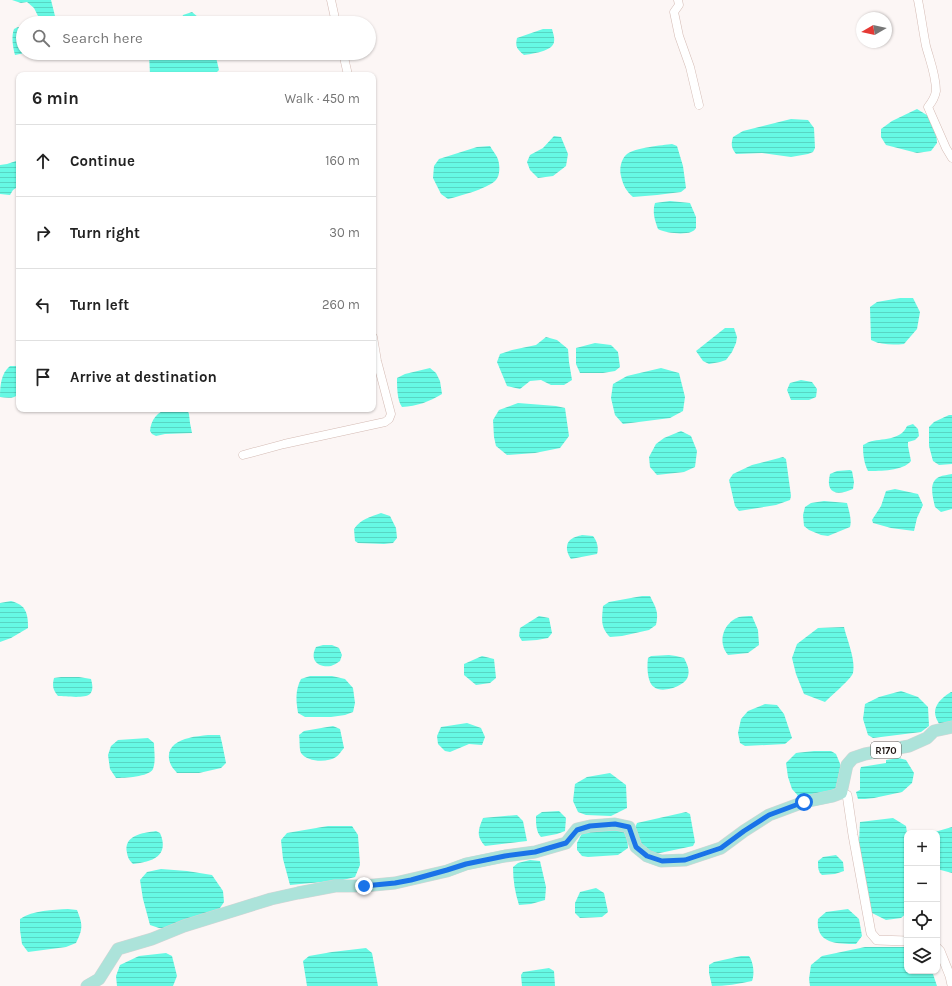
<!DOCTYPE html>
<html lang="en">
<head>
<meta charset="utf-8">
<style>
  :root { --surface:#fff; --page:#f6f6f6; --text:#222; --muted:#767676; --line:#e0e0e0 }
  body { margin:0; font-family:Karla,sans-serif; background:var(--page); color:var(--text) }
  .controls { position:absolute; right:12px; bottom:12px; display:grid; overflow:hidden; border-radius:8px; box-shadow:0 1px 3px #0004 }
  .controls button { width:36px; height:36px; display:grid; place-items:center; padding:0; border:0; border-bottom:1px solid var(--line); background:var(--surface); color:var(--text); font:20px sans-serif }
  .compass { position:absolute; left:856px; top:12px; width:36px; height:36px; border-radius:50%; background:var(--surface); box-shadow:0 1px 3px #0004; rotate:261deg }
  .stop { position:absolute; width:12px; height:12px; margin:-9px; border:3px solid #1a73e8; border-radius:50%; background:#fff }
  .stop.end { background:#1a73e8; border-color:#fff; box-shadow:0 1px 4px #0008 }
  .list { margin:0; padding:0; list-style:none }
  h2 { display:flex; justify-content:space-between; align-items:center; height:52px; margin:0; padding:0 16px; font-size:17px }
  h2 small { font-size:13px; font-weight:400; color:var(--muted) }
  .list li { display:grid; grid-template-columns:26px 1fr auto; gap:12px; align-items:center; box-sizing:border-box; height:72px; padding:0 16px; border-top:1px solid var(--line) }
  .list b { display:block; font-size:15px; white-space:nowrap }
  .list em { font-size:13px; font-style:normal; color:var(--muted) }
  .icon { flex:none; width:22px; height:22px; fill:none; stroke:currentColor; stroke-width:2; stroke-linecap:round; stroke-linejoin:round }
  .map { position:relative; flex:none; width:952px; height:986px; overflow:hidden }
  .search { position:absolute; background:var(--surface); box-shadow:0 1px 3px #0004; left:16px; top:16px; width:360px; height:44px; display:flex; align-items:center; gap:10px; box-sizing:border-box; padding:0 14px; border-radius:22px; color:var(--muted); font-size:15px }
  .panel { position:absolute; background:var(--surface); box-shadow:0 1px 3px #0004; left:16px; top:72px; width:360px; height:340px; border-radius:8px }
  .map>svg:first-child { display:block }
</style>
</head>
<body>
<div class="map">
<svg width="952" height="986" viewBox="0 0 952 986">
  <defs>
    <pattern id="water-rules" width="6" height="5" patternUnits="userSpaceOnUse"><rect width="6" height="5" fill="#66f9e4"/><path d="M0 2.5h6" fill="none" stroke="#58d5c3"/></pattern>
  </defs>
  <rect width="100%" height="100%" fill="#fcf6f5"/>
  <!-- water -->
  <g fill="url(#water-rules)">
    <polygon points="12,0 51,0 56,20 54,23 43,23 38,16 34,8 27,2 21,3"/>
    <polygon points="192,12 205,23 180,23 183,15"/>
    <path d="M18 27H23V53H25L15 55C13 47 11 37 14 29Z"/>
    <path d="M543 29H552C553 33 555 38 554 42 553 51 532 54 524 55 517 49 515 47 517 38Z"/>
    <polygon points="149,53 215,53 219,70 214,75 150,75"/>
    <polygon points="917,109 930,117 936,129 937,143 931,151 917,153 886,145 881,137 881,129 892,121"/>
    <path d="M791 119 808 120 814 128 815 148 813 152 808 154 791 157 762 153 736 154C731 148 731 144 733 137L743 131Z"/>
    <polygon points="554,136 561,137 568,154 566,166 553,176 538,178 530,170 527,162 530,155 543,148"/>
    <path d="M672 144 677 146 683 166 686 188 681 192 657 195 633 197C626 191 623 185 621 176 619 169 621 159 627 154 634 148 663 145 672 144Z"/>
    <path d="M490 146C492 150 495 153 497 157 500 163 501 176 495 181 486 189 460 196 448 199L441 194 433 178 434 166 439 159 477 147Z"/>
    <polygon points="16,161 19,161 19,186 13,190 10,195 0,194 0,165 7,164"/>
    <path d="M670 201 690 203 696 217V228C695 230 693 231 691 232 683 235 665 233 658 229 655 221 652 212 655 203Z"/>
    <path d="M900 298H913L920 312 917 329 904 344C893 345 881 345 871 340L870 307 877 302Z"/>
    <polygon points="725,328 734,328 737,337 736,343 732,352 726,360 720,362 709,364 703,361 696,351"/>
    <polygon points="546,337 557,340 568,349 569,362 572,380 564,385 551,385 541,380 530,381 520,389 507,386 497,362 500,354 512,350 536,345"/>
    <polygon points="595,343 611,345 618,352 620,367 615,371 603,373 580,373 576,364 576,348"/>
    <path d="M10 366H19V394C14 399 7 398 0 397 0 386 1 373 10 366Z"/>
    <path d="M430 368 436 373 440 381 442 394C429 402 417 406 402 407 397 401 397 386 397 378L405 374Z"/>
    <polygon points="661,368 679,373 685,397 683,411 670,418 623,424 615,415 611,398 613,384 627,376"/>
    <polygon points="801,380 812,382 817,389 816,397 809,400 791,400 787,390 790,383"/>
    <polygon points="518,403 556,406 565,408 569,436 560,448 535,453 507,455 496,446 494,437 493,420 499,410"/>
    <path d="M169 409H187L189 414 190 423 192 433 165 434 156 436 152 434 150 431C151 420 157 411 169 409Z"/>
    <polygon points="949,415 952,415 952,464 939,465 933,461 929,446 929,427 934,422"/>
    <path d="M913 424 918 429 919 436 915 440 908 442V446L911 461C903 471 880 471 868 471 864 463 863 455 863 445 864 445 868 442 869 442 881 438 901 441 907 426Z"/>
    <polygon points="681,431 691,436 697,451 695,467 684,472 657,475 650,467 649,457 656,444 664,438"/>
    <polygon points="783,457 786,459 791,496 790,500 776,505 739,511 735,506 729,480 733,474 752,465"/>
    <path d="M850 470 852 471 854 482 853 489C837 496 825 494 830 474L837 471Z"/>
    <path d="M952 474V509L941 512 935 507C933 498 928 482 939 477 943 475 948 475 952 474Z"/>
    <polygon points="895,489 918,494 923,505 917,518 914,531 891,528 873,523 872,520 881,506 886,491"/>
    <path d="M824 501 847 503C849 511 852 520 850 527L828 536 821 535 809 530 804 526 803 515 805 507 811 503Z"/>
    <path d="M381 513 390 516 396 528 397 538 393 543 384 544 358 543 355 541 354 529C361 519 370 517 381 513Z"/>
    <path d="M582 535 593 536C597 541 599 548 597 554L571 559C569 556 568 554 567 550 566 539 574 537 582 535Z"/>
    <path d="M642 596H650C656 608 659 612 656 625L649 630 622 636 610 637C600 627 602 619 603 606L609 602Z"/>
    <path d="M11 601C26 605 28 613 28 628L11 638 0 642V603Z"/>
    <polygon points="539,616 549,618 552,633 548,638 537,640 522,641 519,636 520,628"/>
    <path d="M752 616 758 630 759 645 748 653 728 655C717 642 723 623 739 617 743 616 748 616 752 616Z"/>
    <path d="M844 627C847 640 856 660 853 673 851 679 831 696 825 702L804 694 796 674 792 658 797 644 818 628Z"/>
    <path d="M323 645H332L339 648 342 655 340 661C337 663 334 665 331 666 318 668 309 660 316 647Z"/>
    <path d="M669 655 676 656 684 658C687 664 690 670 688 676 686 686 662 694 654 687 647 682 647 666 648 658L651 656Z"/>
    <polygon points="482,656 494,659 496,678 490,683 476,685 464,675 464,664"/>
    <path d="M310 676H332L345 679 353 688 355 703 353 712 345 715 331 717H305L298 713C296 700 295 691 301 679Z"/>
    <path d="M61 677H79L91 679C92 683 94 690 90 694 84 699 65 696 58 696 53 690 52 686 54 678Z"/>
    <polygon points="901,691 918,697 928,707 929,726 921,732 873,738 868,735 863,719 865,704 879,697"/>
    <path d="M951 692H952V724L940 725C929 710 938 700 951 692Z"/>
    <polygon points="765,704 777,705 784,714 792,738 785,744 745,746 740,743 738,733 741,719 748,711"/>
    <polygon points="467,723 481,728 485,737 482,745 469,744 450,752 445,751 438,744 437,736 441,727"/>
    <path d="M333 726 340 729 344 748C341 751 339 755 336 757 327 763 307 762 301 753 299 749 300 740 299 735L304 731Z"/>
    <path d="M208 735H220L222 743 226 763 221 768 199 773H177C175 770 172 768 171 765 164 750 175 741 189 738 195 736 202 736 208 735Z"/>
    <path d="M148 738 154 743C154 751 156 761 153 769 149 777 124 778 116 778L110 769 108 755 111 746 118 740Z"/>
    <polygon points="814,751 831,751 836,754 841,766 841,780 835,791 801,799 792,789 788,777 786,763 796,753"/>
    <polygon points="899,758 906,760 914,773 912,783 902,792 874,798 865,799 858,799 856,792 860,790 860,770 861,767 886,763 886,760"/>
    <polygon points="610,773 626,785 627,808 611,816 586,815 578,812 573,801 575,784 587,777"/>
    <path d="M559 811 566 818 565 831 557 834 541 837C536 832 536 824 536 816L542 812Z"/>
    <polygon points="686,812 690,814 695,842 693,846 655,854 643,848 635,828 637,823"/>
    <path d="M517 815 523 821 527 841 485 846C476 836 478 830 483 818Z"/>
    <polygon points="893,818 906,826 907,833 907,913 901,918 886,920 872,913 859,843 860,822"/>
    <polygon points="328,826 352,826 358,835 360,865 355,877 343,880 290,885 283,859 281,840 287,833"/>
    <polygon points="617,827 627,834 628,848 618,855 588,857 582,856 577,850 577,843 582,833"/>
    <polygon points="952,827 952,873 937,869 937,833 931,833"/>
    <path d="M156 831 160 833C170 856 152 862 133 864 129 860 128 858 127 853 123 835 143 833 156 831Z"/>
    <path d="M836 855 843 862 844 871 835 874 822 875C818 872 818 867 818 861L823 857Z"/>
    <path d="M530 860 540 861 546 887 545 900 531 904 519 905C515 893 513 880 513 867L518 863Z"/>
    <polygon points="161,869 187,871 212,875 223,891 224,902 218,911 167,929 159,928 150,925 143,899 140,880 147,872"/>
    <polygon points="596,888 604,893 608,912 602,917 580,918 575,913 575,903 580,892"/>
    <path d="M68 909 77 910C83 925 83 929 76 943L66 947 28 952 22 944 20 930V919C33 910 53 910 68 909Z"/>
    <path d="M848 909 859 919 862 936 856 944C838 944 815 944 818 919L826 912Z"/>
    <polygon points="865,947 907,947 907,971 932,971 937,986 810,986 809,979 811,965 822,956"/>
    <polygon points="366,948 372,953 378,986 307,986 303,961 309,956 332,952"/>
    <polygon points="166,953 172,956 177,976 173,986 117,986 116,976 120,965 139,956"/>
    <path d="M741 956H749C753 961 755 974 752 981 739 984 725 986 712 986L709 973V965L714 962Z"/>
    <polygon points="549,968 554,971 555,986 522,986 521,975 523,972"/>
  </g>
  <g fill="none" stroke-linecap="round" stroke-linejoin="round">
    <!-- minor casing -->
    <g stroke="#d4bbb4" stroke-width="9">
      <g id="minor">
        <polyline points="331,0 336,23"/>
        <polyline points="678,0 679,5 674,12 679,36 690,67 699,105"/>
        <path d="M918 0C921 15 923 31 926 46 930 61 936 75 936 91 935 97 932 102 928 107L946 148 952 158"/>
        <polyline points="343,53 348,75"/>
        <polyline points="243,455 284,444 385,422 389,419 391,414 377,361 373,337"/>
      </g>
    </g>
    <!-- tertiary casing -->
    <g stroke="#d4bbb4" stroke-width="10">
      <g id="tertiary">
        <polyline points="841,793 847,795 848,801 853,835 871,933 877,940 907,941"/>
        <polyline points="937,948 940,951 950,976 952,985"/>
      </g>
    </g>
    <!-- primary casing -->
    <g stroke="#d6d5d5" stroke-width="13">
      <polyline id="primary" points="87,986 99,979 118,949 152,939 184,926 271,899 298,893 335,886 364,886 395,883 447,871 466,864 505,856 535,852 566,843 577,829 590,826 615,824 629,827 636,847 647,856 661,861 685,860 721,848 744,831 769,815 804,802 833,796 841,793 847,765 853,758 865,754 909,746 927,738 934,731 952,727"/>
    </g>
    <!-- minor -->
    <use href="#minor" stroke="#fff" stroke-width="8"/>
    <!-- tertiary -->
    <use href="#tertiary" stroke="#fff" stroke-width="9"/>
    <!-- primary -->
    <use href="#primary" stroke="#ace3da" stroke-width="12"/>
  </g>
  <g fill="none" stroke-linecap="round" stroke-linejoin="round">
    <!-- route -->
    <polyline stroke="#1a73e8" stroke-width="5" points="364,886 395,883 411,880 447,870 466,864 505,856 535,852 566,843 577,830 590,826 615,824 629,827 636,847 647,856 662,861 685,860 721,848 744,831 769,815 804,802"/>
  </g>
  <g text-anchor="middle" stroke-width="3" stroke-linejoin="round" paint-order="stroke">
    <!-- shield labels -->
    <rect fill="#fff" stroke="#625c5a" stroke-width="1" x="871" y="742" width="30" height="16" rx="3"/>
    <g font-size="10" font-weight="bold" fill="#1e1613">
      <text x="886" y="754">R170</text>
    </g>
  </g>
</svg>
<div class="controls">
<button>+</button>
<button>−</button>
<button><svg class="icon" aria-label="locate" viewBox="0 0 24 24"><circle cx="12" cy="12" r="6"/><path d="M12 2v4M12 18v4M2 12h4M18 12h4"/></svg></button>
<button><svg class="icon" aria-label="layers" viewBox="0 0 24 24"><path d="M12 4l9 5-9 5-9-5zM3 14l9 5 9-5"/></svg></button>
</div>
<svg class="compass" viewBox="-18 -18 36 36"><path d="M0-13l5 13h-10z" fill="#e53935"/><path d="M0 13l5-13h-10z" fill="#767676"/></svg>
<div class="stop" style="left:804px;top:802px"></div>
<div class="stop end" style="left:364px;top:886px"></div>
<div class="search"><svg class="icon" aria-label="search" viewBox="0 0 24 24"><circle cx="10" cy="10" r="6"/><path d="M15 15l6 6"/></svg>Search here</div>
<section class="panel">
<h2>6 min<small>Walk · 450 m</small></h2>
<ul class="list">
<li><svg class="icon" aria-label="ahead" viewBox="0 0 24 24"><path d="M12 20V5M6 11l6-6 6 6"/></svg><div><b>Continue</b></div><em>160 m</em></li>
<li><svg class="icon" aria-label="right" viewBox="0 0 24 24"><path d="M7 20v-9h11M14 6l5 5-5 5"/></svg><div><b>Turn right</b></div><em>30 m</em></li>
<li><svg class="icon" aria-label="left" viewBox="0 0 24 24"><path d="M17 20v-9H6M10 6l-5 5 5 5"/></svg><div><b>Turn left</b></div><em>260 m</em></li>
<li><svg class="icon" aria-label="arrive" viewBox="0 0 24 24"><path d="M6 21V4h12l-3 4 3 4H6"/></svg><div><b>Arrive at destination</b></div></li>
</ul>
</section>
</div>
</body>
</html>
